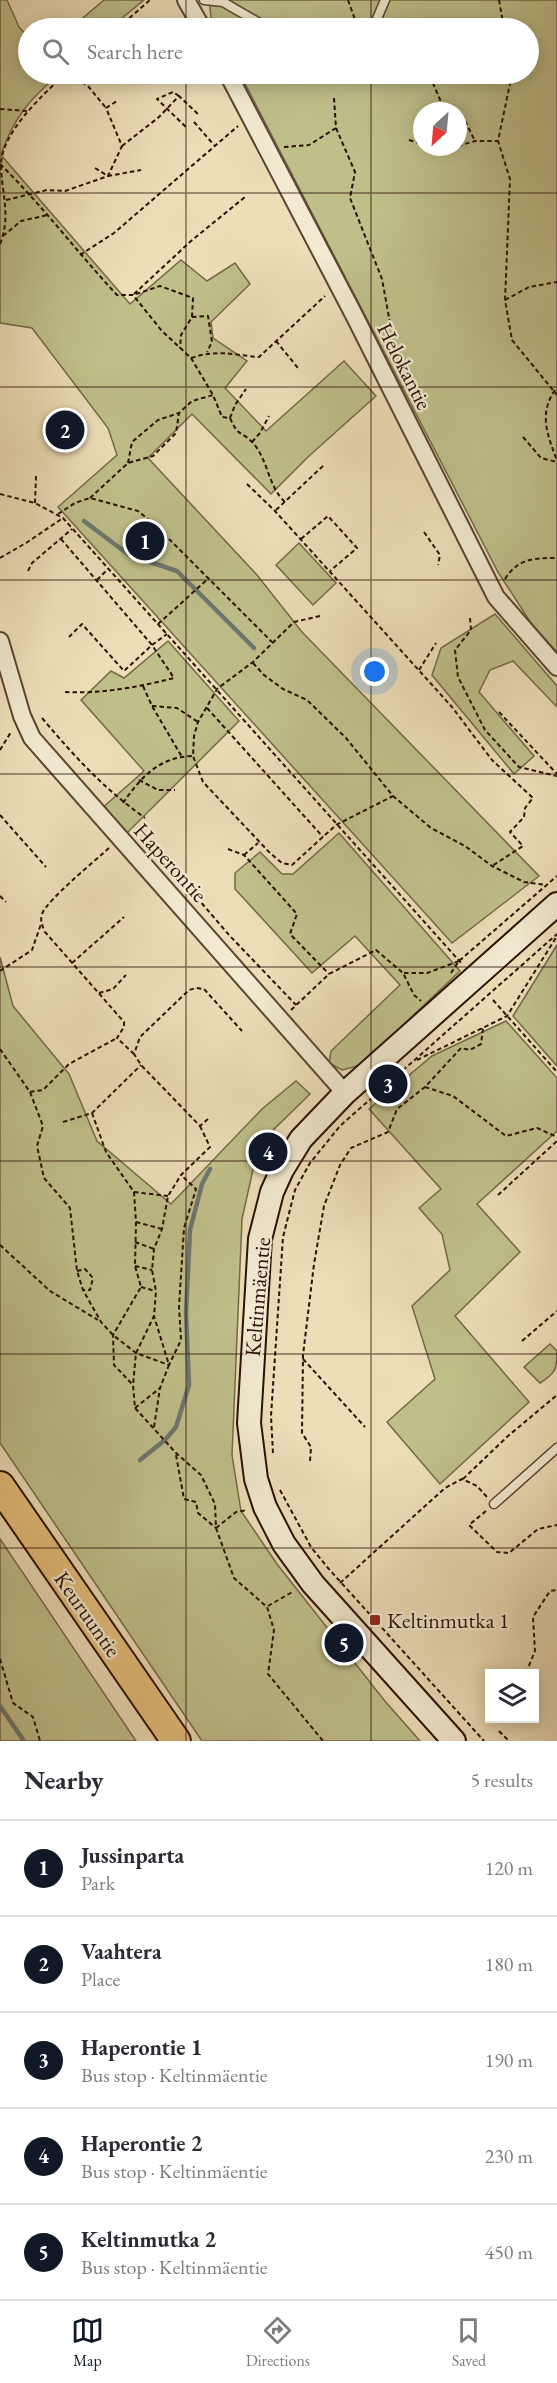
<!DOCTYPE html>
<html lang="en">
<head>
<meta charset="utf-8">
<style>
  :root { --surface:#fff; --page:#f2f2f3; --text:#2b2b33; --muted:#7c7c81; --line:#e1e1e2; --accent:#111827 }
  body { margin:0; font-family:"EB Garamond",serif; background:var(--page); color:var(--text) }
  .controls { position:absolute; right:18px; bottom:18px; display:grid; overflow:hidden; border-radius:0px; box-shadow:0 3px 15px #0003 }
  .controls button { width:54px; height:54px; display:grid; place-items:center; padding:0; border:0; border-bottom:2px solid var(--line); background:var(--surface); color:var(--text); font:30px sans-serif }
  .compass { position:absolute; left:413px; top:102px; width:54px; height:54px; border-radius:50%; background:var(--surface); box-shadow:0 3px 15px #0003; rotate:206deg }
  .you { position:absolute; left:375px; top:672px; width:21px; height:21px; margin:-15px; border:4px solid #fff; border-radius:50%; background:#1a73e8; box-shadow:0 0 0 9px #1a73e833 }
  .badge { display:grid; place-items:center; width:39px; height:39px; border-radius:50%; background:var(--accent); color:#fff; font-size:20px; font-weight:700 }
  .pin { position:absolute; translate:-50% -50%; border:3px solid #fff; box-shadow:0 2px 6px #0006 }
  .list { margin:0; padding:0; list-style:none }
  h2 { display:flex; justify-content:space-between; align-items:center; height:78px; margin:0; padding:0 24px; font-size:26px }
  h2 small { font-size:20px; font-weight:400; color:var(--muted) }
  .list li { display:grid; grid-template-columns:39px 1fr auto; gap:18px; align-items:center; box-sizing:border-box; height:96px; padding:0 24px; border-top:2px solid var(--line) }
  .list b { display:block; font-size:22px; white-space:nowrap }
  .list p { margin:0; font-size:20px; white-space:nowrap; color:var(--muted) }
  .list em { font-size:20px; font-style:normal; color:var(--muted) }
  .icon { flex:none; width:33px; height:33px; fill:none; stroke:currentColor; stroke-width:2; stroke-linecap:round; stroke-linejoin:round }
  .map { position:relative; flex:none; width:557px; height:1741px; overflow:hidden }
  .search { position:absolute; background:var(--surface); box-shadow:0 3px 15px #0003; left:18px; right:18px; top:18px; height:66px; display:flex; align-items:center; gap:15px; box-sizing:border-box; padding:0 21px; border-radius:33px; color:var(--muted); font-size:22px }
  .sheet { height:558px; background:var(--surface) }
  nav { display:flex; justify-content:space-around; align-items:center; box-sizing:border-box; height:84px; border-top:2px solid var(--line); background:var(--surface); font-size:16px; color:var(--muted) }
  nav a { display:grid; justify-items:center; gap:3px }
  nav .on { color:var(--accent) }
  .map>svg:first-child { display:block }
</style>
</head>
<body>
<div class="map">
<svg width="557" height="1741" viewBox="0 0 557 1741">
  <rect width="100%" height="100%" fill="#eddeb8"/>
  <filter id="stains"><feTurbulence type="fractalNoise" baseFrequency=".00333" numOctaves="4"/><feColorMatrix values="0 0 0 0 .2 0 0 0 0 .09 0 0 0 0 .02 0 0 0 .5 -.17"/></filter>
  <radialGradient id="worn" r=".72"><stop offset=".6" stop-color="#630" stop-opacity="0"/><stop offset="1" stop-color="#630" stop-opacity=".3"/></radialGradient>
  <!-- green -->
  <g fill="#bfbf8a" stroke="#746847" stroke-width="1.5" fill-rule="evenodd">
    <path d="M0 0H7L19 27 28 37V74H59C30 99 13 118 1 155L130 304 181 260 207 281 235 263 250 284 211 322 213 338 247 361 225 388 266 431 344 361 376 396 309 456 271 494 192 414 148 458 257 575 302 632 539 876 452 943 58 507 117 455 108 428 32 328 0 323Z"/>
    <polygon points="104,0 144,0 110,28 71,28"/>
    <path d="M209 0H557V652L531 623 498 572 240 74H528V28H217L211 17ZM422 111H458V147H422Z"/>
    <polygon points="299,543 336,583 313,605 276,565"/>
    <polygon points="495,614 557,686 557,707 513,661 490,670 479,692 534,756 514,774 432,675 441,648"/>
    <polygon points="168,641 239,721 125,835 101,809 144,771 81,700 111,671 124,678"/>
    <polygon points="339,833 460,971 361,1065 342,1070 329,1063 331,1051 400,985 355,936 312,973 235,889 235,873 260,852 282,874 293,874"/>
    <polygon points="557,945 557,1066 513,1016"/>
    <polygon points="0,957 13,1006 69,1074 97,1141 171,1204 262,1109 296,1081 310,1094 264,1139 254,1165 242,1219 232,1455 241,1511 277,1564 384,1700 420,1741 202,1741 0,1443"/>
    <polygon points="506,1021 557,1078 557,1131 477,1204 520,1252 455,1316 529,1402 440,1484 387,1422 435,1379 412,1306 450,1270 442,1234 419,1208 441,1189 369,1109 432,1056"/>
    <path d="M550 1344 557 1351C557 1369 556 1373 540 1383L524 1367Z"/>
    <polygon points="0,1539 136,1741 0,1741"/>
  </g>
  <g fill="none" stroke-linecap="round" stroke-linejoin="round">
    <!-- stream -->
    <g stroke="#6d776f" stroke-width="4.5">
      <polyline points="84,521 129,555 177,571 254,648"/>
      <polyline points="140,1460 165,1440 176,1427 189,1385 186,1312 190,1230 202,1184 210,1169"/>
      <polyline points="0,1706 24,1741"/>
    </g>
    <!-- lane casing -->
    <g stroke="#5b4431" stroke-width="11">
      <g id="lane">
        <polyline points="204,0 223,2 268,28"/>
        <polyline points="370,28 376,21 385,0"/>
        <polyline points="494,1504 557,1448"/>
      </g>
    </g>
    <!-- street casing -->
    <g stroke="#5b4431" stroke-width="20">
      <g id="street">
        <polyline points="186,0 202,28"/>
        <polyline points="228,74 354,315 496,597 557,667"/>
        <polyline points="0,641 22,716 32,738 345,1093"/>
      </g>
    </g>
    <!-- secondary casing -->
    <g stroke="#2a1004" stroke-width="26">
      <polyline id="secondary" points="454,1741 313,1584 284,1544 265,1507 256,1479 249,1423 260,1239 272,1192 282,1170 301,1139 345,1093 557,904"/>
    </g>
    <!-- highway casing -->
    <g stroke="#2a1004" stroke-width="32">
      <polyline id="highway" points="0,1486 176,1741"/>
    </g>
    <!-- path -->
    <g stroke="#2a1004" stroke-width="2" stroke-dasharray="4.5 3" stroke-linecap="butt">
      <polyline points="348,0 358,28"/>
      <polyline points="499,0 504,28"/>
      <polyline points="118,28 150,0"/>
      <polyline points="69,74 88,86 106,108"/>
      <polyline points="421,74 432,81 445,111"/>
      <polyline points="512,74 498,141 510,179 505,300 512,340 557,395"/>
      <polyline points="179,96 173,92 157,99 187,128"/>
      <polyline points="334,98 336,128 355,172 350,198 382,279 390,323 379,330"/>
      <polyline points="0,109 27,111"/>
      <polyline points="458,119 465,121 475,141"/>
      <polyline points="194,122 214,145"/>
      <polyline points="409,140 422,144"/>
      <polyline points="122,146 159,117 179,96 200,116"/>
      <polyline points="458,146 475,141 498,141"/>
      <polyline points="284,147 309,145 336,128"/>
      <polyline points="433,147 445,150 456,147"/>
      <path d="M0 164C42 205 77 252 117 295H133L162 331 191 358 213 395 222 417 230 418C239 438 240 430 252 442 268 458 268 487 285 502"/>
      <polyline points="95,168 108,176 141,170"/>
      <polyline points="6,200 47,190 65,191 108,176 122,146 106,108 117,101"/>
      <polyline points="3,236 21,221 48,215"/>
      <path d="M0 244C11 217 2 194 1 167 0 133 43 95 65 74"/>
      <polyline points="80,255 114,233 238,126"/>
      <polyline points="134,294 191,241 245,197"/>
      <polyline points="136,294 160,286 193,298 192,317 181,335 180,348"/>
      <polyline points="505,300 529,287 557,282"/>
      <polyline points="192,317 208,316 212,342 207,352"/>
      <polyline points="276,341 298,368"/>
      <path d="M191 358C218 349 232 355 259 357L325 296"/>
      <path d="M555 390C538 415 548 435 557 461"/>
      <polyline points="230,418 235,405 246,389"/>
      <polyline points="523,437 541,458 557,462"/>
      <polyline points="252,442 260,433 269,416"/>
      <polyline points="128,463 132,442 158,420 179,413"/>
      <polyline points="247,484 275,511 452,707 492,760 533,798 525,808 524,817 510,832 523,846 492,866"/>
      <polyline points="0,494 35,503 63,518 462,964"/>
      <polyline points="90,498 128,463 153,456 176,433 179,413 192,401 213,395"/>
      <polyline points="35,503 36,476"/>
      <polyline points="276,510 324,465"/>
      <polyline points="58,514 75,503 90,498 138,511 155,525 272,642"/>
      <polyline points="424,532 440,555 438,565"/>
      <polyline points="61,539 152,645 124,671 82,624 69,637"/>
      <polyline points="301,539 328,516 357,548 330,571"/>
      <polyline points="0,558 26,543 63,518"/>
      <polyline points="28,571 32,563 72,529"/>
      <path d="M505 579C518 558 535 558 557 558"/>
      <polyline points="97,580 108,569"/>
      <polyline points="320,616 294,622 253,662 217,689 198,722 194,736 193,756 203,782 270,853 282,863 292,865 336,825 393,796"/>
      <polyline points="470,618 471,630 455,650 458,677 485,730 519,767 557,776"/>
      <polyline points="158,624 209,578"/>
      <polyline points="253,663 264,675 283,689 307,700 346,738 393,796 431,828 465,846 492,866 524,882 546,885"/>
      <polyline points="419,670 436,643"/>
      <polyline points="143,686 152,706 182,757"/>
      <path d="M65 692C101 694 139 687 174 678L152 645 167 634"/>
      <polyline points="152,706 177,708 198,722"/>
      <polyline points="207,708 323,837"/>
      <polyline points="499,712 557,774"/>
      <path d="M42 718C76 758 102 787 145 818"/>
      <polyline points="0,750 11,732"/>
      <polyline points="139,780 158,790 175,790"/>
      <path d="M123 803C141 777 159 757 193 756"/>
      <polyline points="0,815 46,867"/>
      <path d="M109 848C96 860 47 900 42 914 40 921 42 925 45 932L124 1022V1027L117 1038 134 1054"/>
      <polyline points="228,849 244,855 297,914 290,934 329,974"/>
      <polyline points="244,855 258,843"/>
      <polyline points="187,886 229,935 296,1005"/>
      <polyline points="0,896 6,902"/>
      <polyline points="72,963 124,917"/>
      <polyline points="0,971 32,950 41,924"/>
      <polyline points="404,973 427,973 459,961"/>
      <polyline points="451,973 459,961 557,876"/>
      <polyline points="99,993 113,989 126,975"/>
      <polyline points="493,1000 557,1072"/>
      <polyline points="291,1010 329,974 376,950 403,973 414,995 421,1001"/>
      <polyline points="0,1049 30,1092 43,1126 37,1146 44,1178 70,1208 77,1271 83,1290 101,1322 113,1335 136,1353 169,1365 181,1340 179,1307 184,1228 196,1189 181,1175"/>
      <polyline points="417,1060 507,1016 557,936"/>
      <polyline points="425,1087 453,1096 506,1136 537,1128 557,1137"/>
      <polyline points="30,1092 43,1090 69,1064 117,1038"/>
      <polyline points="92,1113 106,1152 134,1192 136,1222 135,1266 141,1287 113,1335 114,1365 133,1385"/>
      <polyline points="208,1119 200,1126 141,1065 134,1054 140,1037 189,990 196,988 204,989 242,1031"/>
      <polyline points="63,1122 92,1113 141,1065"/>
      <polyline points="200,1126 210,1147 181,1175 168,1196 162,1229 154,1249 152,1270 156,1291 154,1316 136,1353 133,1385 135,1408 176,1453 201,1475 215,1504 216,1528 234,1578 267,1607 274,1630 268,1674 323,1741"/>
      <polyline points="134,1192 168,1196"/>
      <polyline points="498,1195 557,1141"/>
      <polyline points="136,1222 162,1229"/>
      <polyline points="135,1242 154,1249"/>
      <polyline points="0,1245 50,1291 98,1320"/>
      <polyline points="135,1266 152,1270"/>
      <polyline points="77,1271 85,1269 93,1278 90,1290 83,1290"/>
      <polyline points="141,1287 155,1291"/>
      <polyline points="522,1341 557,1311"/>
      <polyline points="303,1359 365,1427"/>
      <polyline points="135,1408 160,1388 169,1365 154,1316"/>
      <polyline points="154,1427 160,1388"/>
      <polyline points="273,1453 271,1416 283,1237 295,1190 310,1163 340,1126 557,934"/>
      <polyline points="176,1455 184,1499 196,1502 198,1513 216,1528"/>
      <polyline points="310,1461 311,1447 302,1433 303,1355 314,1264 324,1206 340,1165 351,1148 388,1132 397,1109 425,1087 461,1048 470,1050 481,1044 483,1028"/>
      <polyline points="463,1479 508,1436 557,1395"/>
      <polyline points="280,1490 311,1547 328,1568 484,1741"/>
      <polyline points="486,1511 469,1525 497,1552 509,1553 538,1529 557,1525"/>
      <polyline points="216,1528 236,1512 247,1510"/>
      <polyline points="340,1583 445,1488 462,1479 477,1486 487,1497"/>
      <polyline points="268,1606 294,1591"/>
      <polyline points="0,1659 13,1703 33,1717 40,1741"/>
      <polyline points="526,1673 535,1651 533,1617 550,1591 557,1590"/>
      <polyline points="499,1731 509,1741"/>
    </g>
    <!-- lane -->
    <use href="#lane" stroke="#f3ead1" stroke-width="8"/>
    <!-- street -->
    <use href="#street" stroke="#f3ead1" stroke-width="16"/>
    <!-- secondary -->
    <use href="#secondary" stroke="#f3ead1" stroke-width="22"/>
    <!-- highway -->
    <use href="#highway" stroke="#e6bf7c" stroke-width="28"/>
  </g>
  <!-- grid -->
  <path fill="none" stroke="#2a1004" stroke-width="1.5" stroke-opacity="0.55" d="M186 0V28M371 0V28M186 74V1741M371 74V1741M0 193H557M0 387H557M0 580H557M0 774H557M0 967H557M0 1161H557M0 1354H557M0 1548H557"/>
  <!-- markers -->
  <rect fill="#8f2418" stroke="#f3ead1" stroke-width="2" x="369" y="1614" width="12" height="12" rx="3"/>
  <g text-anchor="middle" stroke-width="4.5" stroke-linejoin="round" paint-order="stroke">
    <!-- street labels -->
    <g font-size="22" fill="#2a1004" stroke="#f3ead1">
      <text transform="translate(405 366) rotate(63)" y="8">Helokantie</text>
      <text transform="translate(171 862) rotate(48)" y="8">Haperontie</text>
      <text transform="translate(257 1297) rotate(-85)" y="8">Keltinmäentie</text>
      <text transform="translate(88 1614) rotate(55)" y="8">Keuruuntie</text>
    </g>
    <!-- poi labels -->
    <g font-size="22" fill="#2a1004" stroke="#f3ead1" text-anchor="start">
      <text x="387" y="1628">Keltinmutka 1</text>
    </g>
  </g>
  <rect width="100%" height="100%" filter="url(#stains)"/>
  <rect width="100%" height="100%" fill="url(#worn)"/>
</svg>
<div class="controls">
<button><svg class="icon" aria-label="layers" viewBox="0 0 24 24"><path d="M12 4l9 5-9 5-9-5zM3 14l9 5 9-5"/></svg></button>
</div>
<svg class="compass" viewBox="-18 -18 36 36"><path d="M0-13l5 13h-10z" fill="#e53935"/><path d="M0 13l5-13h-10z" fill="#7c7c81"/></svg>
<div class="you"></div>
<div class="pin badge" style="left:145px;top:541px">1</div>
<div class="pin badge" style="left:65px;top:430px">2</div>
<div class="pin badge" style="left:388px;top:1084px">3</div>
<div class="pin badge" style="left:268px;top:1152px">4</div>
<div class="pin badge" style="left:344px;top:1643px">5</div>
<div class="search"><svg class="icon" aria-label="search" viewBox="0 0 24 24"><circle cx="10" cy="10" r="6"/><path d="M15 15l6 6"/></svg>Search here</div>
</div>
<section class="sheet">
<h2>Nearby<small>5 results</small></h2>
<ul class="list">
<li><span class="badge">1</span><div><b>Jussinparta</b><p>Park</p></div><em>120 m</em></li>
<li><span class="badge">2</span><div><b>Vaahtera</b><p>Place</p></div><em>180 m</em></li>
<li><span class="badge">3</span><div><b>Haperontie 1</b><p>Bus stop · Keltinmäentie</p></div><em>190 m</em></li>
<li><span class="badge">4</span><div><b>Haperontie 2</b><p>Bus stop · Keltinmäentie</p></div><em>230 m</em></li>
<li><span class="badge">5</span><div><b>Keltinmutka 2</b><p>Bus stop · Keltinmäentie</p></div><em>450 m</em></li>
</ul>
</section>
<nav>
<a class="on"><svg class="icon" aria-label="map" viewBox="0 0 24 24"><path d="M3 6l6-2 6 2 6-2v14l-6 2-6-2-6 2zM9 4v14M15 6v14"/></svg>Map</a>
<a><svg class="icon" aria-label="directions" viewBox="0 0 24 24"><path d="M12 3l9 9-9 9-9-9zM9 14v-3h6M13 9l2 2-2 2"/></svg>Directions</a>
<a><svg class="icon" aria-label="saved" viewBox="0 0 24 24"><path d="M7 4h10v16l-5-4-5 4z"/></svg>Saved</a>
</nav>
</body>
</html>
